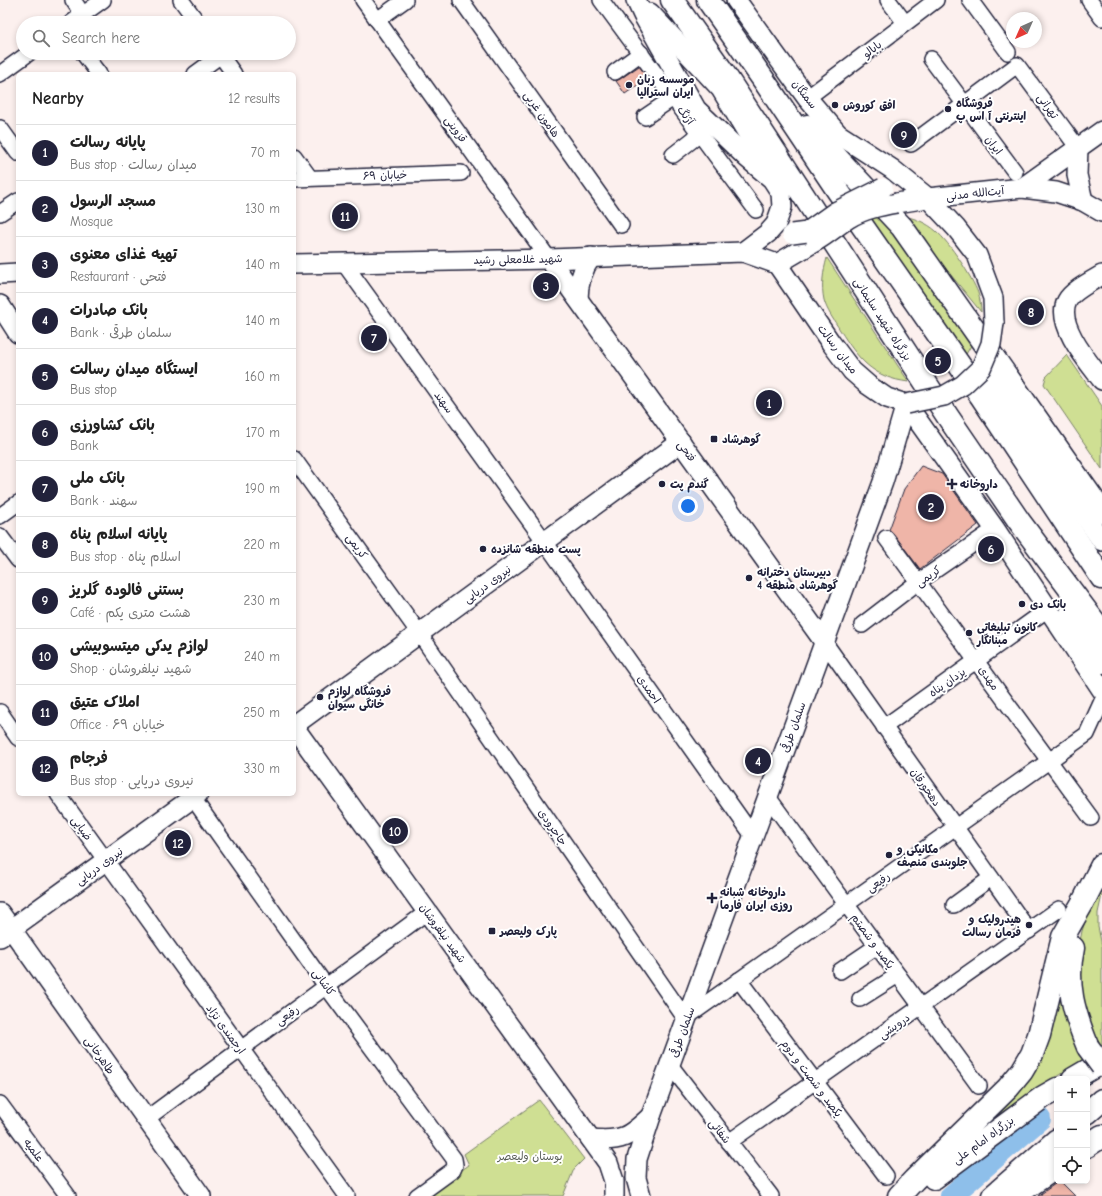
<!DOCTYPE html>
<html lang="en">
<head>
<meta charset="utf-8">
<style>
  :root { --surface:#fff; --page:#f6f6f6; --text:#222; --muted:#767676; --line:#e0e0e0; --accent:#22223b }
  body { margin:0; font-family:"Comic Neue","Playpen Sans Arabic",sans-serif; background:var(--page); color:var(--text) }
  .controls { position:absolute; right:12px; bottom:12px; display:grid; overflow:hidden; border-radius:6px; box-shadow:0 2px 6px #0003 }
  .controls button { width:36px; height:36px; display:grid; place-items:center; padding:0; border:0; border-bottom:1px solid var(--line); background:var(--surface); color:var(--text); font:20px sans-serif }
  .compass { position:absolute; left:1006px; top:12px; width:36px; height:36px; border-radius:50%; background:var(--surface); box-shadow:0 2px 6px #0003; rotate:225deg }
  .you { position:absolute; left:688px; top:506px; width:14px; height:14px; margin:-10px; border:3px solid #fff; border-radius:50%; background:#1a73e8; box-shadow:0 0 0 6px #1a73e833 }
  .badge { display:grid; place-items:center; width:26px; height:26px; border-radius:50%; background:var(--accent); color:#fff; font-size:13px; font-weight:700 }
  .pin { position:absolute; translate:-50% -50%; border:2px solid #fff; box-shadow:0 1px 4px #0006 }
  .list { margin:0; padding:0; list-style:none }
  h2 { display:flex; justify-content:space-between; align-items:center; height:52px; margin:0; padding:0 16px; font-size:17px }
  h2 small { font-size:13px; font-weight:400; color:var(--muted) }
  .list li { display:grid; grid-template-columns:26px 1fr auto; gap:12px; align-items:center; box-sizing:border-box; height:56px; padding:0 16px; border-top:1px solid var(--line) }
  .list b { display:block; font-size:15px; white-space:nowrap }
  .list p { margin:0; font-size:13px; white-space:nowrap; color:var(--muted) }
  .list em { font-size:13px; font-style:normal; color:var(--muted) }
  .icon { flex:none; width:22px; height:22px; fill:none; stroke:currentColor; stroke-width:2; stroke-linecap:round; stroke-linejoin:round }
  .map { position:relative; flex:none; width:1102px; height:1196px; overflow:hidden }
  .search { position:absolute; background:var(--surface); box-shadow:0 2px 6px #0003; left:16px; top:16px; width:280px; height:44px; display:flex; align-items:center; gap:10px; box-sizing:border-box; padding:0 14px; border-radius:22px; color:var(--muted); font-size:15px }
  .panel { position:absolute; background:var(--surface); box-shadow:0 2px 6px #0003; left:16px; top:72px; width:280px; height:724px; border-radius:6px }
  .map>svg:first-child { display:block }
</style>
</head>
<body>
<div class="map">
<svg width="1102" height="1196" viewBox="0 0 1102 1196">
  <rect width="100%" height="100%" fill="#fcf0ee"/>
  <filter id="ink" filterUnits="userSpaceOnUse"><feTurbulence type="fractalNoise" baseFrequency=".025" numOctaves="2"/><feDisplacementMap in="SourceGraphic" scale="8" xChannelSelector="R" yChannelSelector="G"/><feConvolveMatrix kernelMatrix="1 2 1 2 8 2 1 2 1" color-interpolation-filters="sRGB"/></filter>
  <g filter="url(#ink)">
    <!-- green -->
    <g fill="#cfdf93" stroke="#788067">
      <path d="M903 216C915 218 927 223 936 231 950 243 972 277 978 293 980 299 981 306 981 312Z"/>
      <polygon points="876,217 882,217 977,335 965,356 866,221"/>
      <path d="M827 258 898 366 909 382C873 378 858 359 840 330 834 320 827 311 824 300 821 286 823 272 827 258Z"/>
      <polygon points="1067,355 1102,406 1102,469 1044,384 1046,377"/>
      <polygon points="1102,882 1102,895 1098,913 1098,927 1102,946 1102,1046 1097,1048 1088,1031 1076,961 1082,931 1089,910"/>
      <polygon points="1070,935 1088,1057 1043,1085 985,1126 1005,1098"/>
      <polygon points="539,1100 584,1159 574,1169 563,1196 425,1196 469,1165 464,1154"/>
    </g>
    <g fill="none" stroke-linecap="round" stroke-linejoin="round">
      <!-- river -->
      <polyline stroke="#8ebfea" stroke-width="22" points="951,1196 1040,1119"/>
    </g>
    <!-- building -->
    <g fill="#efb5a8" stroke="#22223b">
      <polygon points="639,66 648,78 625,94 616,81 620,79"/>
      <polygon points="921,466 942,474 978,525 920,569 893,533 889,530 904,489"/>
      <polygon points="1059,1181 1060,1181 1075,1196 1038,1196"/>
    </g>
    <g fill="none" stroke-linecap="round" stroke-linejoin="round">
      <!-- minor casing -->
      <g stroke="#22223b" stroke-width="18">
        <g id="minor">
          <polyline points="73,0 83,15"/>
          <polyline points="181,0 198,23"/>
          <polyline points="363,0 549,259"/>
          <polyline points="461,0 621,225"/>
          <polyline points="601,0 756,210"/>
          <polyline points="888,0 905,23"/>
          <polyline points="970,0 1008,52"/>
          <polyline points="1089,0 1102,18"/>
          <polyline points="377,20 405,0"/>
          <polyline points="71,23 103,0"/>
          <polyline points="83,53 99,74"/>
          <polyline points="219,53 234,74"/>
          <polyline points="931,59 1015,172"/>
          <polyline points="615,72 641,53"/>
          <polyline points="0,74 29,53"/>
          <polyline points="195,74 221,55"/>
          <polyline points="807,98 936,0"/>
          <polyline points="645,117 673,98"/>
          <polyline points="0,128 18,153"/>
          <polyline points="911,144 1017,65 1078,148"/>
          <polyline points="673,155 700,134"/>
          <polyline points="294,156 310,178"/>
          <polyline points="294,179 461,173"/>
          <polyline points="0,213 18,201"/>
          <polyline points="343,262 545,542 753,836"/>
          <polyline points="294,459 419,633 687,1021"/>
          <polyline points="0,516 18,503"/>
          <polyline points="0,536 18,560"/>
          <polyline points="886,538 1091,818"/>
          <polyline points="862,625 918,582 995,529"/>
          <polyline points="825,643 1029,931"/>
          <polyline points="0,712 18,738"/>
          <polyline points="884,727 1048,609"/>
          <polyline points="58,794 347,1196"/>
          <polyline points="190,794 326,986 454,1159 455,1165 453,1170 417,1196"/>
          <polyline points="768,797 979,1086"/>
          <polyline points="954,905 991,878"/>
          <polyline points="840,971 877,946"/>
          <polyline points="739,980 886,1176"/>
          <polyline points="860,999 898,975"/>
          <polyline points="687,1017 1087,734 1102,701"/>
          <polyline points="670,1065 771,1196"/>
          <polyline points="0,1104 68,1196"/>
          <polyline points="146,1119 427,912"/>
          <polyline points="729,1142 1059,909"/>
        </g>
      </g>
      <!-- major casing -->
      <g stroke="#22223b" stroke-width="22">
        <g id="major">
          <polyline points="636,0 643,15 696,109 746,157 772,179 781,193 782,207 776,224 768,233 743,252"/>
          <polyline points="736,0 807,98 838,134 892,169 928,198 956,228 977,255 993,298 994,323"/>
          <polyline points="650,13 721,89 766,164 769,171"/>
          <polyline points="1078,148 1077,175 1083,201"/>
          <polyline points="1022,188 1102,131"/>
          <polyline points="897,203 928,198 1022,188 1056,192 1083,201 1102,212"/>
          <polyline points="549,259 825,643"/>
          <polyline points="294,264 549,259 743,252 777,264"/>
          <polyline points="777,264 831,343 852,371 868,385 887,398 906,404"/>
          <polyline points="777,264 816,241"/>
          <polyline points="0,274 18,273"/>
          <path d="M1102 275C1092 281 1072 291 1067 301 1055 324 1089 363 1102 380"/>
          <path d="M578 299C578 283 582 270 591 257"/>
          <polyline points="0,305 18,333"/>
          <polyline points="981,368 1102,541"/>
          <polyline points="906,404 995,529 1102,690"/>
          <polyline points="294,725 681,442"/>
          <polyline points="294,727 608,1163 614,1181 614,1196"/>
          <polyline points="0,913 201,1196"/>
          <polyline points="0,937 198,794"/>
          <path d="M591 1139C622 1142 629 1137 651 1116"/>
          <polyline points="641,1196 636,1178 637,1159 651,1116 883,482 906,404"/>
        </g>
      </g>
      <!-- highway casing -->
      <g stroke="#22223b" stroke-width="25">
        <g id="highway">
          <polyline points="672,0 723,72 948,417 1019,521 1102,632"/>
          <polyline points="708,0 765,82 838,191 981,396 1102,578"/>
          <polyline points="807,126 902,227 1102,512"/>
          <polyline points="1071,613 1102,662"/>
          <path d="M1073 948C1065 984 1074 1013 1088 1047"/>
          <polyline points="1073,1079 1102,1062"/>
          <polyline points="1087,1113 1102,1100"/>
          <polyline points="1087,1146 1102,1136"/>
          <polyline points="934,1178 1043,1097 1057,1089"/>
          <polyline points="899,1196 914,1180 1008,1088 1022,1071 1032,1054 1039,1035 1063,937 1082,904 1102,865"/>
          <polyline points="993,1196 1057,1140"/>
          <polyline points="1014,1196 1057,1167"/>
        </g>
      </g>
      <!-- minor -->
      <use href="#minor" stroke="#fff" stroke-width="15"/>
      <!-- major -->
      <use href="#major" stroke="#fff" stroke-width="19"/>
      <!-- highway -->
      <use href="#highway" stroke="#fff" stroke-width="22"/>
      <!-- major-bridge casing -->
      <g stroke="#22223b" stroke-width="22" stroke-linecap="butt">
        <g id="major-bridge">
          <polyline points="792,234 807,232 835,212 883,188"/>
          <path d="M816 241C828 234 838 225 849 218 864 209 880 206 897 203"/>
          <polyline points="906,404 944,396 963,385 981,368 991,344 994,323"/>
        </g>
      </g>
      <!-- highway-bridge casing -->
      <g stroke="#22223b" stroke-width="25" stroke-linecap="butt">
        <polyline id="highway-bridge" points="1088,1047 1102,1066"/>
      </g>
      <!-- major-bridge -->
      <use href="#major-bridge" stroke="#fff" stroke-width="19"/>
      <!-- highway-bridge -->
      <use href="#highway-bridge" stroke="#fff" stroke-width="22"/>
    </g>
  </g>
  <!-- markers -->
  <g fill="#22223b" stroke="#fff" stroke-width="1.5">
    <circle cx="629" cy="85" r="4"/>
    <circle cx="835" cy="105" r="4"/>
    <circle cx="948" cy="109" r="4"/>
    <rect x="710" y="435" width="8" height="8" rx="2"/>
    <circle cx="662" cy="484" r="4"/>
    <path d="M950 478h4v4h4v4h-4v4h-4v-4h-4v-4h4z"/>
    <circle cx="483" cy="549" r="4"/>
    <circle cx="749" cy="578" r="4"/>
    <circle cx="1022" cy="604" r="4"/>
    <circle cx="969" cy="633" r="4"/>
    <circle cx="320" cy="697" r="4"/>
    <circle cx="889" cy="855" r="4"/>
    <path d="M710 892h4v4h4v4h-4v4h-4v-4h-4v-4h4z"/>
    <circle cx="1029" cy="925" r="4"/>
    <rect x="488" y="927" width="8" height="8" rx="2"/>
  </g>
  <g text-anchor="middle" stroke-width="4" stroke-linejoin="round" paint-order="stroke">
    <!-- street labels -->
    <g font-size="11" fill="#22223b" stroke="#fff">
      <text transform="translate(872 49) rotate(-37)" y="4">بابالو</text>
      <text transform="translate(805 94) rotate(52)" y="4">سمنگان</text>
      <text transform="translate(1048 106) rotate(54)" y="4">تهرانی</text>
      <text transform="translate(542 114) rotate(55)" y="4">هامون غربی</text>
      <text transform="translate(686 115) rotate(53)" y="4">آژنگ</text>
      <text transform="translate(456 129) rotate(54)" y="4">قزوینی</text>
      <text transform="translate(994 145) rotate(53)" y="4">ایران</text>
      <text transform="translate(385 175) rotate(-2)" y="4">خیابان ۶۹</text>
      <text transform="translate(975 193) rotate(-6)" y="4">آیت‌الله مدنی</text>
      <text transform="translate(518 259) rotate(-1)" y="4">شهید غلامعلی رشید</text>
      <text transform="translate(883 319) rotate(57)" y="4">بزرگراه شهید سلیمانی</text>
      <text transform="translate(838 349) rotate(53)" y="4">میدان رسالت</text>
      <text transform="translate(444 402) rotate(54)" y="4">سهند</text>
      <text transform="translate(687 451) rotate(54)" y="4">فتحی</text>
      <text transform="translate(357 546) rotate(54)" y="4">کریمی</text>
      <text transform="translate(928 576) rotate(-35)" y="4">کریمی</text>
      <text transform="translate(487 584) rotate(-36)" y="4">نیروی دریایی</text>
      <text transform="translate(989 678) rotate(54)" y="4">مهدی</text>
      <text transform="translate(947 682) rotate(-35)" y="4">یزدان پناه</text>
      <text transform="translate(649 689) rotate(55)" y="4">احمدی</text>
      <text transform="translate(793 727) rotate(-70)" y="4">سلمان طرقی</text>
      <text transform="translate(926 787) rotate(55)" y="4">دهخورقان</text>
      <text transform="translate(553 827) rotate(55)" y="4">جاجرودی</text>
      <text transform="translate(82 828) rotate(55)" y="4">ضیایی</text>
      <text transform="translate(99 866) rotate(-36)" y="4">نیروی دریایی</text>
      <text transform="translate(878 882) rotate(-35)" y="4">رفیعی</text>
      <text transform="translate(443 933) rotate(54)" y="4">شهید نیلفروشان</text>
      <text transform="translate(873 941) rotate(54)" y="4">یکصد و شصتم</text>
      <text transform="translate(324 982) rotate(54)" y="4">کاشانی</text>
      <text transform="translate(287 1015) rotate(-36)" y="4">رفیعی</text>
      <text transform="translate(894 1026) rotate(-35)" y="4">درویشی</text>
      <text transform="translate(226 1029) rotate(54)" y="4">ارجمندی نژاد</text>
      <text transform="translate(682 1032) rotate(-70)" y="4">سلمان طرقی</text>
      <text transform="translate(100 1055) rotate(55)" y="4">طاهرخانی</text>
      <text transform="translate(812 1078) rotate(53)" y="4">یکصد و شصت و دوم</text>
      <text transform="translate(720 1131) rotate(52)" y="4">شفائی</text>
      <text transform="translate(983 1140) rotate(-36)" y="4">بزرگراه امام علی</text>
      <text transform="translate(34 1150) rotate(54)" y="4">علمیه</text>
    </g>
    <!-- poi labels -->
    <g font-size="11" font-weight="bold" fill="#22223b" stroke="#fff" text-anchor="start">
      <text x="637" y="83">موسسه زبان<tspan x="637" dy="13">ایران استرالیا</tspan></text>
      <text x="956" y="107">فروشگاه<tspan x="956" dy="13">اینترنتی آ اس پ</tspan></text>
      <text x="843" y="109">افق کوروش</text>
      <text x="722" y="443">گوهرشاد</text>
      <text x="670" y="488">گندم پت</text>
      <text x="960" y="488">داروخانه</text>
      <text x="491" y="553">پست منطقه شانزده</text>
      <text x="757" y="576">دبیرستان دخترانه<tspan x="757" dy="13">گوهرشاد منطقه 4</tspan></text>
      <text x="1030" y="608">بانک دی</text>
      <text x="977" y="631">کانون تبلیغاتی<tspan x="977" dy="13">مبنانگار</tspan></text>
      <text x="328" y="695">فروشگاه لوازم<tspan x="328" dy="13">خانگی سیوان</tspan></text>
      <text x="897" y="853">مکانیکی و<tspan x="897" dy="13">جلوبندی منصف</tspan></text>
      <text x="720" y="896">داروخانه شبانه<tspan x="720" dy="13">روزی ایران فارما</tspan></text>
      <text x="1021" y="923" text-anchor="end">هیدرولیک و<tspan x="1021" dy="13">فرمان رسالت</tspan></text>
      <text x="500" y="935">پارک ولیعصر</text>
    </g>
    <!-- park labels -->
    <g font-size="11" fill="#565b55" stroke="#fff">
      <text x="530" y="1160">بوستان ولیعصر</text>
    </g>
  </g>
</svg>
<div class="controls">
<button>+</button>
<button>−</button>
<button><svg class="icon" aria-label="locate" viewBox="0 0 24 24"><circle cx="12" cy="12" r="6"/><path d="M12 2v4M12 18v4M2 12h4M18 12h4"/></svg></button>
</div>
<svg class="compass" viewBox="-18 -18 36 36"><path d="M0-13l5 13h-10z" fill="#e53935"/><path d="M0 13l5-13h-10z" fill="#767676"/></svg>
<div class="you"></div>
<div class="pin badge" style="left:769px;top:403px">1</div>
<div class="pin badge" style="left:931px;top:507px">2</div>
<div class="pin badge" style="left:546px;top:286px">3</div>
<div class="pin badge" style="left:758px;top:761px">4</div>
<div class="pin badge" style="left:938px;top:361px">5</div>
<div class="pin badge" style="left:991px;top:549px">6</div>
<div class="pin badge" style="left:374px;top:338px">7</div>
<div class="pin badge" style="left:1031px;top:312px">8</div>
<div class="pin badge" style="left:904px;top:135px">9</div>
<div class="pin badge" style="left:395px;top:831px">10</div>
<div class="pin badge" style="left:345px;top:216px">11</div>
<div class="pin badge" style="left:178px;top:843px">12</div>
<div class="search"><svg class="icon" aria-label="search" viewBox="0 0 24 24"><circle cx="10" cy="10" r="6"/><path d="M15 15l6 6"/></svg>Search here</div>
<section class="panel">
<h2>Nearby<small>12 results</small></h2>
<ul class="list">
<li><span class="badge">1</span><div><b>پایانه رسالت</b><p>Bus stop · میدان رسالت</p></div><em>70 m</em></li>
<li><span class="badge">2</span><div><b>مسجد الرسول</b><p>Mosque</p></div><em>130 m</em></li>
<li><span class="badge">3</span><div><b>تهیه غذای معنوی</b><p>Restaurant · فتحی</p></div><em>140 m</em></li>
<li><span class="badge">4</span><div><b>بانک صادرات</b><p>Bank · سلمان طرقی</p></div><em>140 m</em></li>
<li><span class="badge">5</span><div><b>ایستگاه میدان رسالت</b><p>Bus stop</p></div><em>160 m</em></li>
<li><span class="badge">6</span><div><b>بانک کشاورزی</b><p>Bank</p></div><em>170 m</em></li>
<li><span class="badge">7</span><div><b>بانک ملی</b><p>Bank · سهند</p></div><em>190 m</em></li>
<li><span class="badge">8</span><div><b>پایانه اسلام پناه</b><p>Bus stop · اسلام پناه</p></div><em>220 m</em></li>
<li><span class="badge">9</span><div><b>بستنی فالوده گلریز</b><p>Café · هشت متری یکم</p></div><em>230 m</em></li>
<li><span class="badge">10</span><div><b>لوازم یدکی میتسوبیشی</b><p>Shop · شهید نیلفروشان</p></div><em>240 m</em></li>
<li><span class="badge">11</span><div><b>املاک عتیق</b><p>Office · خیابان ۶۹</p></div><em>250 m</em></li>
<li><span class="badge">12</span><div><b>فرجام</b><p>Bus stop · نیروی دریایی</p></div><em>330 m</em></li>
</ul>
</section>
</div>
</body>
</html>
